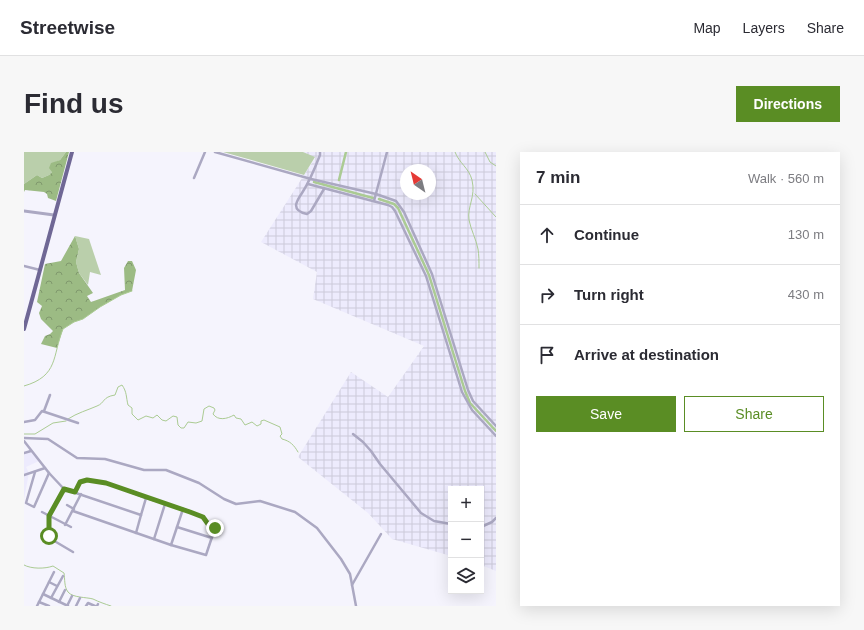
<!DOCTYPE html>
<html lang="en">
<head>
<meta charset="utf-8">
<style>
  :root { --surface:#fff; --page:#f7f7f7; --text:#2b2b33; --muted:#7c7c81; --line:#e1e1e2; --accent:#5a8d24 }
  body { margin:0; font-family:Arial,sans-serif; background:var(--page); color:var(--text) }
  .controls { position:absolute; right:12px; bottom:12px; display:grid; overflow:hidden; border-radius:0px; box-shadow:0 4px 16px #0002 }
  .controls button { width:36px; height:36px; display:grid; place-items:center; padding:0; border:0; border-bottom:1px solid var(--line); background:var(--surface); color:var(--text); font:20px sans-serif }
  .compass { position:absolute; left:376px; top:12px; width:36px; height:36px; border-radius:50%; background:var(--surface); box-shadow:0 4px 16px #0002; rotate:325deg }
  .stop { position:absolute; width:12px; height:12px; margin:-9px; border:3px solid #5a8d24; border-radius:50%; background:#fff }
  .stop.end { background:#5a8d24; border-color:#fff; box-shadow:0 1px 4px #0008 }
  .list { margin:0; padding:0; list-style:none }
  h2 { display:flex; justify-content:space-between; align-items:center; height:52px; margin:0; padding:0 16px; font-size:17px }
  h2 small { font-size:13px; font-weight:400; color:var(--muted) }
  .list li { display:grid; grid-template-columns:26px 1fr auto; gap:12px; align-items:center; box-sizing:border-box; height:60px; padding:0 16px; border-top:1px solid var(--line) }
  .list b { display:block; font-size:15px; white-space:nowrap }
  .list em { font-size:13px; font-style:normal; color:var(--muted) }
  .actions { display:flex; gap:8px; padding:12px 16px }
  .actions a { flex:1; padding:9px 0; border:1px solid var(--accent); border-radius:0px; text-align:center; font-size:14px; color:var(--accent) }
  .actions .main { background:var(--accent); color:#fff }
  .icon { flex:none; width:22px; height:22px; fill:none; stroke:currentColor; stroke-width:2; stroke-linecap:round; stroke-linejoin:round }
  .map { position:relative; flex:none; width:472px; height:454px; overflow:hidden; border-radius:0px }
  header { display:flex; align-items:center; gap:24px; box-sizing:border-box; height:56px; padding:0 20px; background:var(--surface); border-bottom:1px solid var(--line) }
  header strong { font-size:19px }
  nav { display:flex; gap:22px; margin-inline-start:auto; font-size:14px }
  .intro { display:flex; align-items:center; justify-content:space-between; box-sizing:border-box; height:96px; padding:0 24px }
  h1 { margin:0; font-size:28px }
  .button { padding:10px 18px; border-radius:0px; background:var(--accent); color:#fff; font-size:14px; font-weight:700 }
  main { display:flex; gap:24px; padding:0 24px }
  aside { flex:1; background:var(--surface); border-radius:0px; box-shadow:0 4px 16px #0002 }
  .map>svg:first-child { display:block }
</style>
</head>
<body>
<header>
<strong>Streetwise</strong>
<nav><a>Map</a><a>Layers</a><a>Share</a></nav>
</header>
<div class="intro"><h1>Find us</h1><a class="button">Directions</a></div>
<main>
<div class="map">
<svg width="472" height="454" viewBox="0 0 472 454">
  <defs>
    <pattern id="industrial-grid" width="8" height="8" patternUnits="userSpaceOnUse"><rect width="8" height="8" fill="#edebfd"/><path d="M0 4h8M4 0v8" fill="none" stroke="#cccada"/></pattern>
    <pattern id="forest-crowns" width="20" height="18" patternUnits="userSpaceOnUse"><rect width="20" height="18" fill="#9cbb84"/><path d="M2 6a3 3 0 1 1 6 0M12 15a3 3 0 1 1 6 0" fill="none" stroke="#80996d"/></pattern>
  </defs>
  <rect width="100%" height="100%" fill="#f5f4fd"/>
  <!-- built -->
  <polygon fill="#edebfd" points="7,299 15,309 2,315 5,321 0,347 0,301"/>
  <!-- industrial -->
  <path fill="url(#industrial-grid)" fill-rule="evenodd" d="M279 0H472V419L457 413V337H427V404L368 387 344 361 274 305 327 220 364 245 400 194 289 147 293 120 237 90 291 6ZM382 18H406V42H382Z"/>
  <!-- grass -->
  <g fill="#bacfab">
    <polygon points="0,0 42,0 36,8 27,12 28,20 25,23 18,26 13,23 0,32"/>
    <polygon points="199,0 279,0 291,5 280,23"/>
    <polygon points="51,84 65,87 77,123 66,120 64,133 55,121 52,110 55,97"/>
  </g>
  <!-- forest -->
  <g fill="url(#forest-crowns)">
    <polygon points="42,0 45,0 32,49 24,46 23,42 20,40 1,38 0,40 0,32 13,23 18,26 25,23 28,20 25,16 27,11 36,8"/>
    <polygon points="51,84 55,97 52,110 55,121 69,141 63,144 67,150 101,138 100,116 104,109 108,109 112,118 108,139 97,143 76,155 59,167 50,170 39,177 33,196 17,192 21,184 26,182 29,179 17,167 15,161 18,154 13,150 21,112 37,109"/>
  </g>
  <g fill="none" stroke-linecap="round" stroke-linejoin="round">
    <!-- stream -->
    <g stroke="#abcb93" stroke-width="1">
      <path d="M431 0C435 11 445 16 448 28 452 45 443 54 445 68 447 78 452 87 454 97 455 103 455 110 455 116"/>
      <polyline points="461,0 466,10 472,14"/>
      <polyline points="451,42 472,65"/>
      <path d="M0 234C35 224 28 204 39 177L50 170 59 167 76 155 97 143 108 139"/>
      <path d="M44 267C53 261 64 258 73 254 81 251 78 245 91 243L94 235 98 233C103 240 102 245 104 253L108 256V262L114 268 122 264 129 266 133 263 138 268 142 269 149 264 153 265 154 273 157 276H160L164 270 172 271 178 269 180 257 185 254 190 256 191 258 189 262C194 269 203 267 210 263L212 266 217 267 221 273 228 270 233 274 237 272V269L240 268 256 275 258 282 256 284 258 287C266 289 270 293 274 300"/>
      <polyline points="0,282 11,282 29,271 42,269"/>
      <path d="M0 413C7 417 21 417 29 414L40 421C41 427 40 435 44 440 49 446 62 445 69 447 75 450 81 452 87 454"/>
    </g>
    <!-- canal -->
    <g stroke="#abcb93" stroke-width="2.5">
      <polyline points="315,28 322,0"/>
      <polyline points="290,30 349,46"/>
      <polyline points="355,47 370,52 374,56 405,123 441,239 446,251 472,279"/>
    </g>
    <!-- minor -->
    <g stroke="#aba8c2" stroke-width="2.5">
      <polyline points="191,0 287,27 352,42 372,49 380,60 408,122 444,238 449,249 472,274"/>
      <path d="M296 0V3C291 16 286 29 278 41 276 44 273 48 272 53 272 59 278 61 283 62L287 59 300 37"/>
      <polyline points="170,26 181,0"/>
      <polyline points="284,32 364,53 368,55 371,59 402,124 438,240 448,258 472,284"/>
      <polyline points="350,49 363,0"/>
      <polyline points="0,114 16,118"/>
      <polyline points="20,259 26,243"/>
      <polyline points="0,270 11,268 18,259 54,271"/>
      <polyline points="329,282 339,290 347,299 356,312 397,361 410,369 427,372"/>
      <polyline points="0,286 24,287 53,306 81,307 120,318 142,318 175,331 200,347 212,352 236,349 271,360 293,376 317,407 326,422 332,454"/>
      <polyline points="0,289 25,321 40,337 25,364 25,384 27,387 49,400"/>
      <polyline points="0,301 7,299"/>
      <polyline points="11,320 2,351 10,355 25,321"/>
      <polyline points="0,323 21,316"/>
      <path d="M40 337 117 363 122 346C108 341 68 323 56 330L51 340"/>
      <polyline points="43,353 50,357"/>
      <path d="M49 359 147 393 182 403 191 376C186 373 183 369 179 366 170 358 135 350 122 346"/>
      <polyline points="18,360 47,375"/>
      <polyline points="41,373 57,342"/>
      <polyline points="153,375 188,386"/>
      <polyline points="457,375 468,370 472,366"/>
      <polyline points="112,381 117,363"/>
      <polyline points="130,387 141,352"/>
      <polyline points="147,393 159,357"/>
      <polyline points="25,430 33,434"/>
      <polyline points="328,433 357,382"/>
      <polyline points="19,442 44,454"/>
      <polyline points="27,446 39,424"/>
      <polyline points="15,450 25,454"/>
      <polyline points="35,450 41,438"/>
      <polyline points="13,454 30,420"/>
      <polyline points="43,454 48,444"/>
      <polyline points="52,454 56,446"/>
      <polyline points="62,454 64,451 71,454"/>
      <polyline points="73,454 74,452"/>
    </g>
    <!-- tertiary -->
    <polyline stroke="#aba8c2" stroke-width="3" points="0,59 30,63"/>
    <!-- primary -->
    <polyline stroke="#6f6795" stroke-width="4" points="0,177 48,0"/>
  </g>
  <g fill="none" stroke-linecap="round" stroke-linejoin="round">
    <!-- route -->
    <polyline stroke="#5a8d24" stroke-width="5" points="25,384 25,364 40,337 51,340 56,330 63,328 82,331 166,360 179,365 184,372 191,376"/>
  </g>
</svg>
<div class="controls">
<button>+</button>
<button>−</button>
<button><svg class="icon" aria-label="layers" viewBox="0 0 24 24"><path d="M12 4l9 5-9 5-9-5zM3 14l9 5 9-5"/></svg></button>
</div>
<svg class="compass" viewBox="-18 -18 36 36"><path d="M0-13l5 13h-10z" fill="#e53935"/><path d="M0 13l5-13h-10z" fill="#7c7c81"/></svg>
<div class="stop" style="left:25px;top:384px"></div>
<div class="stop end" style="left:191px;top:376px"></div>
</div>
<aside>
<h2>7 min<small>Walk · 560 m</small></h2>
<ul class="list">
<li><svg class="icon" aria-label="ahead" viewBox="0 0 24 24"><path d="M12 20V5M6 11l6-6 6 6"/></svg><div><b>Continue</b></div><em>130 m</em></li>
<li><svg class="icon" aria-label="right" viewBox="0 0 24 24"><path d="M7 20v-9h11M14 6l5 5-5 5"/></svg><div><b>Turn right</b></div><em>430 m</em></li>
<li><svg class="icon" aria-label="arrive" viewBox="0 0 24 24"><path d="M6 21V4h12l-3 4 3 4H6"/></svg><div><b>Arrive at destination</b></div></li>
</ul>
<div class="actions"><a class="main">Save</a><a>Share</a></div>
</aside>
</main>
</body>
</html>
